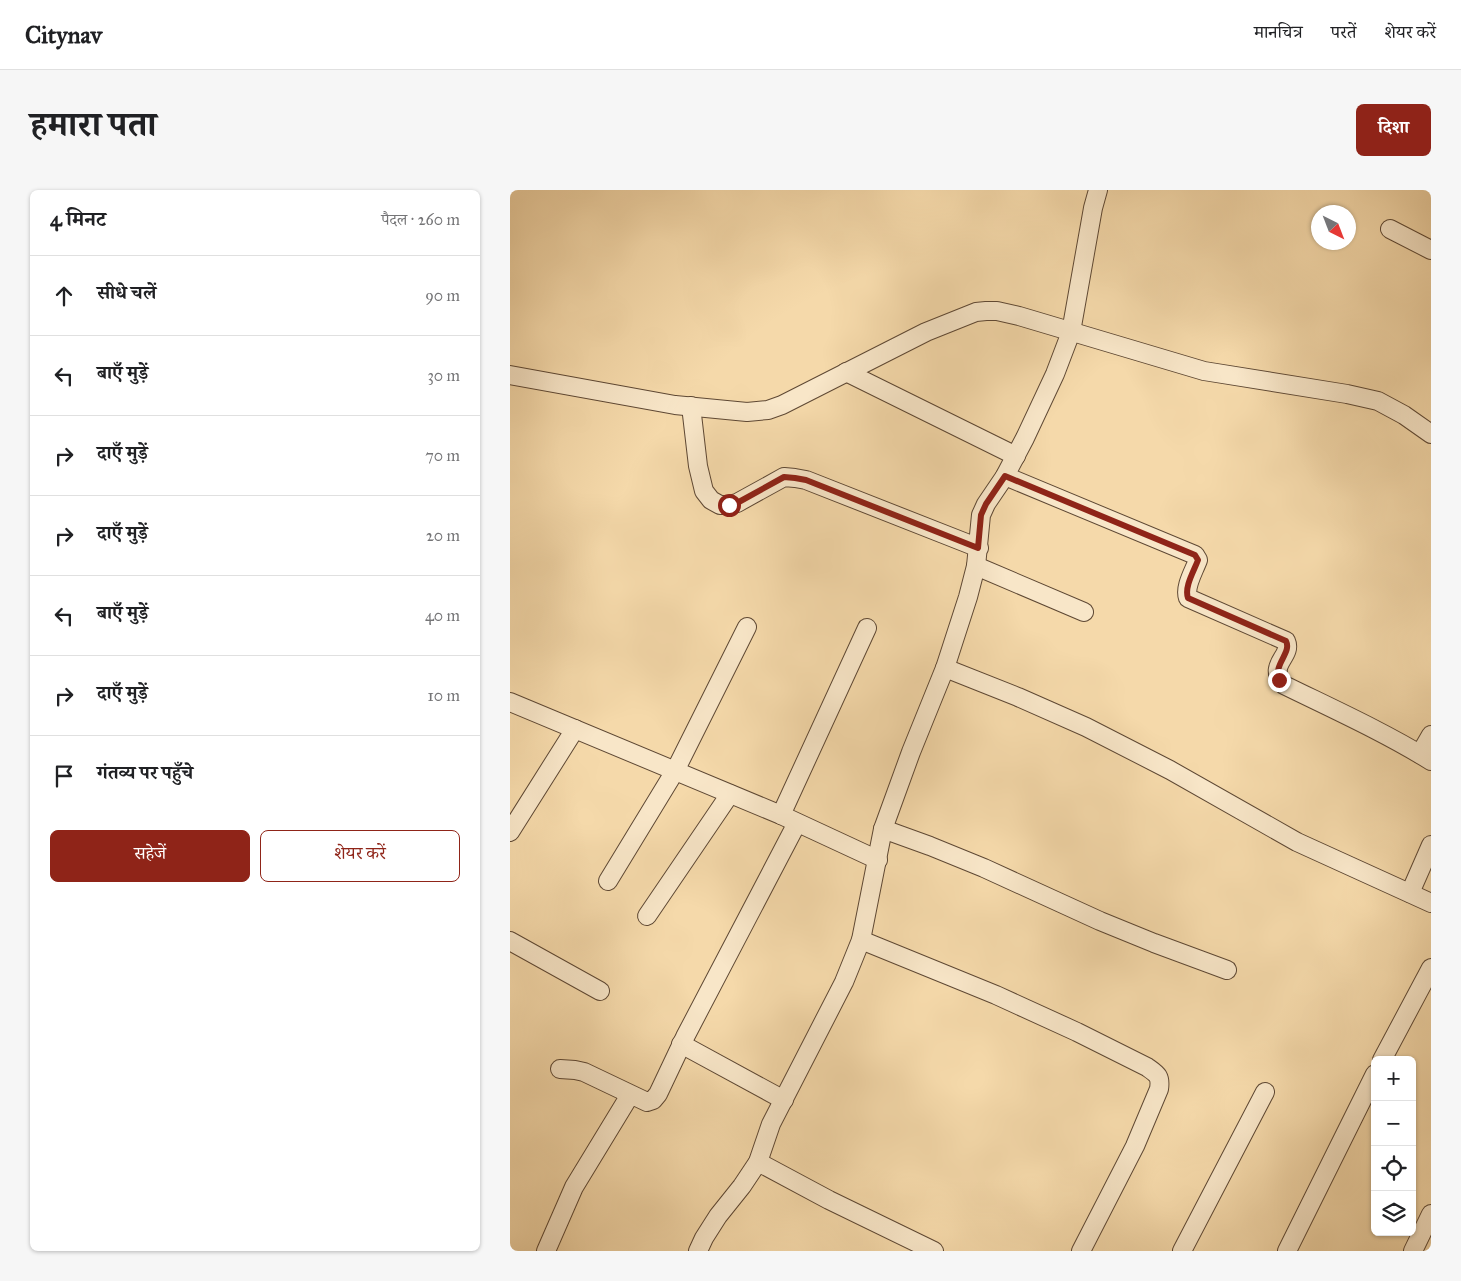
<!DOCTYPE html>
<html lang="hi">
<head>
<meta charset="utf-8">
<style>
  :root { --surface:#fff; --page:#f6f6f6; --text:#202124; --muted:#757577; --line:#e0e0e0; --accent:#8f2418 }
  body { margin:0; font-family:"IM FELL Great Primer","Noto Serif Devanagari",serif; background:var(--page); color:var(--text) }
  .controls { position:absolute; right:15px; bottom:15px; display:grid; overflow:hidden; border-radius:8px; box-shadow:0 1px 4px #0004 }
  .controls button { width:45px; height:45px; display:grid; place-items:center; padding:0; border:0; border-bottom:1px solid var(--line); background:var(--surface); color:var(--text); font:25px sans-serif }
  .compass { position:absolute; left:801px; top:15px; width:45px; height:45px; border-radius:50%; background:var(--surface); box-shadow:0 1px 4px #0004; rotate:138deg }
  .stop { position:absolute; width:15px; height:15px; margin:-11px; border:4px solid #8f2418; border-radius:50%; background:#fff }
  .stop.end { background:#8f2418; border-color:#fff; box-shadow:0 1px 5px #0008 }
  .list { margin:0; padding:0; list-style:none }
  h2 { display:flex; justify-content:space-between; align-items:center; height:65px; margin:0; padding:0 20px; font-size:21px }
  h2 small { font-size:16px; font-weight:400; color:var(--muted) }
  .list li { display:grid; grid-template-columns:32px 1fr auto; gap:15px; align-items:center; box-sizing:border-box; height:80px; padding:0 20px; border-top:1px solid var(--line) }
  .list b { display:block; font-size:19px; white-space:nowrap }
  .list em { font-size:16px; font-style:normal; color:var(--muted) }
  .actions { display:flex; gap:10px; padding:15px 20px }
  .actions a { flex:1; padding:11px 0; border:1px solid var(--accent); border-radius:8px; text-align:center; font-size:18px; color:var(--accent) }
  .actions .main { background:var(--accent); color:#fff }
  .icon { flex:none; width:28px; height:28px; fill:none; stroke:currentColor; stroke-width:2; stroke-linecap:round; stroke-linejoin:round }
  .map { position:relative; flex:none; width:921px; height:1061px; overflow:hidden; border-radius:8px }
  header { display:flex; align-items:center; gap:30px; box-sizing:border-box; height:70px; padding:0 25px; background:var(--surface); border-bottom:1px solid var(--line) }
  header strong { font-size:24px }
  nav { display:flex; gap:28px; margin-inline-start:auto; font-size:18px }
  .intro { display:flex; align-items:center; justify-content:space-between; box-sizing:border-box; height:120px; padding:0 30px }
  h1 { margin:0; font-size:35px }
  .button { padding:12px 22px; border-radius:8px; background:var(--accent); color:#fff; font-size:18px; font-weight:700 }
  main { display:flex; gap:30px; padding:0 30px }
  aside { flex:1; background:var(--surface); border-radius:8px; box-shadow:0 1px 4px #0004 }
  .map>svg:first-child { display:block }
</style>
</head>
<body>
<header>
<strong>Citynav</strong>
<nav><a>मानचित्र</a><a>परतें</a><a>शेयर करें</a></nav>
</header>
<div class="intro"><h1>हमारा पता</h1><a class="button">दिशा</a></div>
<main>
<aside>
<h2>4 मिनट<small>पैदल · 260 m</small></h2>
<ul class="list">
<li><svg class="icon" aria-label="ahead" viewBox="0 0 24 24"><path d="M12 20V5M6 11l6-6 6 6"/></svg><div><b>सीधे चलें</b></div><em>90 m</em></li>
<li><svg class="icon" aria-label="left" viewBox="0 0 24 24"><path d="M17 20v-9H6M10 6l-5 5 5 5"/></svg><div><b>बाएँ मुड़ें</b></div><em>30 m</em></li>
<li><svg class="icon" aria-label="right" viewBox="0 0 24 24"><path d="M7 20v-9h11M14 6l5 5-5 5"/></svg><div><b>दाएँ मुड़ें</b></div><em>70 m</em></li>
<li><svg class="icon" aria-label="right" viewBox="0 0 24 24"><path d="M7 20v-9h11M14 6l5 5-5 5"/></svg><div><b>दाएँ मुड़ें</b></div><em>20 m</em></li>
<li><svg class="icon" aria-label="left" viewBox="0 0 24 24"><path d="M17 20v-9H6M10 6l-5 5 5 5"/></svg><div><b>बाएँ मुड़ें</b></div><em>40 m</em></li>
<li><svg class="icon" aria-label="right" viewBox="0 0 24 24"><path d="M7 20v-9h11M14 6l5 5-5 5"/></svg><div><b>दाएँ मुड़ें</b></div><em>10 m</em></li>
<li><svg class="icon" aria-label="arrive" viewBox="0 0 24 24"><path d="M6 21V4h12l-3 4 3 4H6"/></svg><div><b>गंतव्य पर पहुँचे</b></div></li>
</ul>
<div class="actions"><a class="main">सहेजें</a><a>शेयर करें</a></div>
</aside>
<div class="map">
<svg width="921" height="1061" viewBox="0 0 921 1061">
  <rect width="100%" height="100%" fill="#f5d9aa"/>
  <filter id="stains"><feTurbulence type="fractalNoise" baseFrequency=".004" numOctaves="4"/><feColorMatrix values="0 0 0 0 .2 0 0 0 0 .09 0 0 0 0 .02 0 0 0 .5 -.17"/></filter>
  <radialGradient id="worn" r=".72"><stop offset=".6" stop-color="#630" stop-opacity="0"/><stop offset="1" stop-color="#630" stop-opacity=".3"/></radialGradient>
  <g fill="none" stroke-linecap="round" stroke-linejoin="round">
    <!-- minor casing -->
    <g stroke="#5e4834" stroke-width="20">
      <g id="minor">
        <polyline points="880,39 921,60"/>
        <polyline points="336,182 506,266"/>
        <polyline points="0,185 165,215 237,222 258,220 272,215 416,142 466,122 476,121 487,121 509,126 694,181 837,204 868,211 894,225 921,244"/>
        <polyline points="181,216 188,276 194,301 201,310 210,315 219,315 227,313 274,287 285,288 296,290 469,358"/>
        <path d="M495 286 685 365 688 370C684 381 674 397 678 408L776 451C783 467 756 474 774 495 823 519 874 542 921 571"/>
        <polyline points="466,376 574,422"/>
        <polyline points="435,478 508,507 576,537 660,580 787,652 921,713"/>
        <polyline points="0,512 271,625 368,670"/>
        <polyline points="910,564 921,545"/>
        <polyline points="271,625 357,438"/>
        <polyline points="373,639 420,656 474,678 590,731 644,753 717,780"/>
        <polyline points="0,642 65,539"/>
        <polyline points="98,691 165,581 237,437"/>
        <polyline points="900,703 921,655"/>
        <polyline points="137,726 220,604"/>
        <path d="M351 750 486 805 567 842 637 877C647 884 651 886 649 899L625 956 571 1061"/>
        <polyline points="0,751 90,801"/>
        <polyline points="171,854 274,910"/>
        <polyline points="872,870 921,778"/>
        <polyline points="50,879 65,880 74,882 137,912 143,910 148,904 175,847 287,633"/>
        <polyline points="248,972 319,1010 424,1061"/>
        <polyline points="36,1061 64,997 120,905"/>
        <polyline points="188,1061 194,1048 208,1026 232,996 248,972 261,934 334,792 351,750 373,639 401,562 435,478 458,407 466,376 471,325 476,314 495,286 515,248 545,184 561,142 583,18 588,0"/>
        <polyline points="672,1061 755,902"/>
        <polyline points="777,1061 865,884"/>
        <polyline points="903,1061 921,1024"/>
      </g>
    </g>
    <!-- minor -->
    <use href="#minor" stroke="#f8e6c8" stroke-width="18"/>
  </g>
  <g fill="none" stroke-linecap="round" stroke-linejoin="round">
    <!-- route -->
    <path stroke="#8f2418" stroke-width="6" d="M219 315 227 313 274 287 285 288 296 290 468 358 471 325 476 314 495 286 685 365 688 370C684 381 674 397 678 408L776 451C782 463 763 474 769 490"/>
  </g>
  <rect width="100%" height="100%" filter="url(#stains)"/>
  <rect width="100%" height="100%" fill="url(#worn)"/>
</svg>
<div class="controls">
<button>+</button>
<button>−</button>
<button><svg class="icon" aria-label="locate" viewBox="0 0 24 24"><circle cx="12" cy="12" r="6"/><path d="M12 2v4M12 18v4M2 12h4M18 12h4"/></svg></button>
<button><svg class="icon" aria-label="layers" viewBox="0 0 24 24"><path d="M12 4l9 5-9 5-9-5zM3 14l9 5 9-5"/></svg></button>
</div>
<svg class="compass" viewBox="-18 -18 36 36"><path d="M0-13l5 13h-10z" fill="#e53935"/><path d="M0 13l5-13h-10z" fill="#757577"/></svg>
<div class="stop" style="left:219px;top:315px"></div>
<div class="stop end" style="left:769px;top:490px"></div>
</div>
</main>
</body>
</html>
